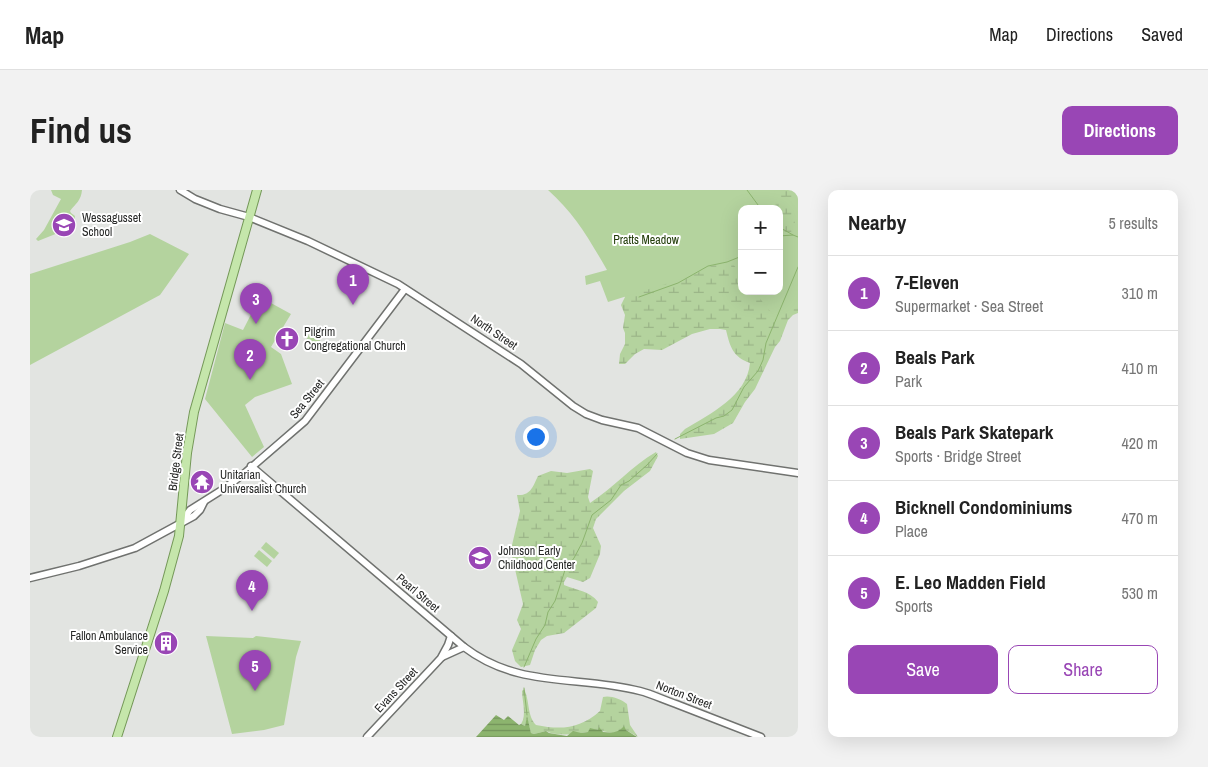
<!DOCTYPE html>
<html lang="en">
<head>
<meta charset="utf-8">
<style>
  :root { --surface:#fff; --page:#f2f2f2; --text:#222; --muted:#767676; --line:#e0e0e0; --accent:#9946b5 }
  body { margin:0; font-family:"Archivo Narrow",sans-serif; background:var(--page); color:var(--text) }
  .controls { position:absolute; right:15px; top:15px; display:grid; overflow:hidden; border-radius:10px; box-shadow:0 5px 20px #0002 }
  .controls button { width:45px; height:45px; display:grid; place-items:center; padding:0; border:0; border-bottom:1px solid var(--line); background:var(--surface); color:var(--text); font:25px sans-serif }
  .you { position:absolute; left:505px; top:246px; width:18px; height:18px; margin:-12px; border:4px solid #fff; border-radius:50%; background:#1a73e8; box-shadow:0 0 0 8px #1a73e833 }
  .badge { display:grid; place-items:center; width:32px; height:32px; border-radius:50%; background:var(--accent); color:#fff; font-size:16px; font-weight:700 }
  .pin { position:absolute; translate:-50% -41px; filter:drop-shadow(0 1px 2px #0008) }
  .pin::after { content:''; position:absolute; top:26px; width:18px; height:15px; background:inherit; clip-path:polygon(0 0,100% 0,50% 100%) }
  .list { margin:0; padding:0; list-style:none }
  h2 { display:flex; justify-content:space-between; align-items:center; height:65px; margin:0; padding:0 20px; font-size:21px }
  h2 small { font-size:16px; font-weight:400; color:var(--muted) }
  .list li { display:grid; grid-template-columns:32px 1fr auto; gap:15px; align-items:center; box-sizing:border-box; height:75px; padding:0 20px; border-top:1px solid var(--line) }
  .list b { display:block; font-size:19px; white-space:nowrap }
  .list p { margin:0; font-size:16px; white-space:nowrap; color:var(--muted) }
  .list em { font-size:16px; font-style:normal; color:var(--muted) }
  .actions { display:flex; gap:10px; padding:15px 20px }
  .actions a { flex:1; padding:11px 0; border:1px solid var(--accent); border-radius:10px; text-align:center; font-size:18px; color:var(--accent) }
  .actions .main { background:var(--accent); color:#fff }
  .map { position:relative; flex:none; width:768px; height:547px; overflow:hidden; border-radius:10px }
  header { display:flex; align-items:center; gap:30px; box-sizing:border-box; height:70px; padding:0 25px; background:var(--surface); border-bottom:1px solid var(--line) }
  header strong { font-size:24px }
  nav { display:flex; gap:28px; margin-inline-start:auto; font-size:18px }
  .intro { display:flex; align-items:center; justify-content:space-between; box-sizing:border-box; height:120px; padding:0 30px }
  h1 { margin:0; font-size:35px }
  .button { padding:12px 22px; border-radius:10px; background:var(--accent); color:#fff; font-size:18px; font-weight:700 }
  main { display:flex; gap:30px; padding:0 30px }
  aside { flex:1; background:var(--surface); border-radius:10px; box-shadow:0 5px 20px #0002 }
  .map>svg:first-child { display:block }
</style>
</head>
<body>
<header>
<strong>Map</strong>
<nav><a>Map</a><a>Directions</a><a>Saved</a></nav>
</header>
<div class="intro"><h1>Find us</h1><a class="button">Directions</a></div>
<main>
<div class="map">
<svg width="768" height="547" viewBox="0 0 768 547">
  <defs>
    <pattern id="wetland-marsh" width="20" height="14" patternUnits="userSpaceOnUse" patternTransform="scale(1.25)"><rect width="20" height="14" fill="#b4d39e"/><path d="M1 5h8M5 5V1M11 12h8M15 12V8" fill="none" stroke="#9bb588"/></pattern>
    <pattern id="water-rules" width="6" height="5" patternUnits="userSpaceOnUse" patternTransform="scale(1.25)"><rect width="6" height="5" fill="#8cb46e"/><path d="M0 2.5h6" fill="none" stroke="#72925a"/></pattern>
  </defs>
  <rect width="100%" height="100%" fill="#e2e4e1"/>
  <!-- wetland -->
  <g fill="url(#wetland-marsh)" fill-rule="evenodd">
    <path d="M540 0H768V123L763 125 758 130 750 151 745 157 725 199 715 212 703 233 684 244 650 249V244L655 239C680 224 717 206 720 173 703 167 700 157 696 140L690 139H680L662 144 632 160 614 159 605 164 595 174H589L590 164 595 154V143L593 138 595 125 591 115 595 107ZM712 19H749V101H712Z"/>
    <path d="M626 262 628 266 620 281 594 301 566 329 563 338 571 356 570 364 560 388 553 392 537 387 534 392V395C546 400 560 401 568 412L566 418 534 443 517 446 511 450 505 460 500 475 491 477 485 471 482 460 491 439 487 430 493 414 482 366V355L490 321 487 305C501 306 503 296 508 286L521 281 537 283 560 279 563 281 558 307 560 313C583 298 602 276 626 262Z"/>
    <path d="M494 499C500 511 497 526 506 535 531 540 550 539 570 521L573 507C580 505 591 509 597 514L600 535 608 547 596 540 583 543 560 539 559 542C545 544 528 547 516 541L504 544 501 543 497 528 495 536 491 534C497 525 492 511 492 501Z"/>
  </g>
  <!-- park -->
  <g fill="#b4d39e">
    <path d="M21 0H52C51 11 46 13 40 21L41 23 45 26 43 37 8 51 6 49 14 40 31 9 23 5Z"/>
    <path d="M518 0H744L746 19H712V85L698 68 661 86 578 112 570 91 556 95 555 86 577 80C559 49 545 24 518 0Z"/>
    <path d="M768 5V118L743 125 724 101H749V41H754L761 45C767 28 766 27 760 9Z"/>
    <polygon points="120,44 159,64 130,105 0,175 0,84 100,52"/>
    <polygon points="230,107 261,124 241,157 251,164 262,194 225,207 215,215 234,257 222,267 175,209 195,133 213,140"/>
    <polygon points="283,137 294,143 287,156 276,150"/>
    <polygon points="236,352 249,363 244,369 231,358"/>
    <polygon points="229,360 242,371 237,377 224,366"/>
    <polygon points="176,446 223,448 226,446 271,451 266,467 254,535 234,540 202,544"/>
  </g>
  <!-- water -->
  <path fill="url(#water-rules)" d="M466 525 474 530 478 526 489 535 491 534 495 536 497 526 501 543 504 544 516 541 519 543 537 546 543 541 551 543 558 542 560 538 568 540 569 537 573 542C582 543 588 543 594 536L596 540 607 547H446Z"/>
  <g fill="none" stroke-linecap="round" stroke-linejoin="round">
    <!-- stream -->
    <g stroke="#8cb46e" stroke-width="1">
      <polyline points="717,0 731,19"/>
      <polyline points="749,37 763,45"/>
      <polyline points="749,46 763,45 768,47"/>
      <polyline points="609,107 648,93 678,76 697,72 712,66"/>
      <polyline points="645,249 686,228 694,226 702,220 714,197 728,181 733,170 736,153 768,77"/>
      <polyline points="494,477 506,449 515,435 518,422 525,411 535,380 544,368 552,353 562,325 581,310 591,295 599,291 617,275 627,264"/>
      <polyline points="494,498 497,525"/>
    </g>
    <!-- minor casing -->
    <g stroke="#70726f" stroke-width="9">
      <g id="minor">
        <polyline points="150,0 165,9 190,19 219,27 278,51 368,94 491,174 543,216 556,224 572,230 608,238 657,263 679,270 768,283"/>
        <path d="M221 276 434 457C489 499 548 485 610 501 622 504 634 510 646 514 674 525 703 536 731 547"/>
        <polyline points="151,332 160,320 195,298 216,282 275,231 375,99"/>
        <polyline points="0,388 49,376 105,358 164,326 170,320 174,312"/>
        <polyline points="412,467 434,457"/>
        <polyline points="337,547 411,468 418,455 421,446"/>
      </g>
    </g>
    <!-- major casing -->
    <g stroke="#749858" stroke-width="10">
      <polyline id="major" points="87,547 134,401 149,346 157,263 164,222 227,0"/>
    </g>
    <!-- minor -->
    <use href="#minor" stroke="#fff" stroke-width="6"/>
    <!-- major -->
    <use href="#major" stroke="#c5e6ab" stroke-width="8"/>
  </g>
  <!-- icons -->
  <defs>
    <g id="school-disc" transform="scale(1.25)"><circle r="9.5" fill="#9946b5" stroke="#fff"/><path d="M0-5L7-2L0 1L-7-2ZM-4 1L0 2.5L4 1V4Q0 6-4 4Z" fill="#fff"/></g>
    <g id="church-disc" transform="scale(1.25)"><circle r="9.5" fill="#9946b5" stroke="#fff"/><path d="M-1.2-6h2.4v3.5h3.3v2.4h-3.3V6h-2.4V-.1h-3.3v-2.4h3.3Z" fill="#fff"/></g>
    <g id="temple-disc" transform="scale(1.25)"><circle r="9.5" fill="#9946b5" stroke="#fff"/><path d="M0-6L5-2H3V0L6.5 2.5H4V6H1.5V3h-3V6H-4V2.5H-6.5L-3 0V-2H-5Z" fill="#fff"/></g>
    <g id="building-disc" transform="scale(1.25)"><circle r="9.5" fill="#9946b5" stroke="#fff"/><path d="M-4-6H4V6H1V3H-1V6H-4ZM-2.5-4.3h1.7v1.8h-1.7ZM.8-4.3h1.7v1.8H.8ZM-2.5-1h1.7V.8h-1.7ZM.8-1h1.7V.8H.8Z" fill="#fff"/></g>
  </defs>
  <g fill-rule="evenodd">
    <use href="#school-disc" x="34" y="35"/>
    <use href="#church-disc" x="257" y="149"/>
    <use href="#temple-disc" x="172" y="292"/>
    <use href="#school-disc" x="450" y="368"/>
    <use href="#building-disc" x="136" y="453"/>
  </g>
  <g text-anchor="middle" stroke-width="4" stroke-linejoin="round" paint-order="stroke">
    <!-- poi labels -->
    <g font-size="12" fill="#272827" stroke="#fff" text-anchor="start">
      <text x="52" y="32">Wessagusset<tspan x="52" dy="14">School</tspan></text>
      <text x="274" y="146">Pilgrim<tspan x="274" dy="14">Congregational Church</tspan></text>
      <text x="190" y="289">Unitarian<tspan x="190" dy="14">Universalist Church</tspan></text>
      <text x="468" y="365">Johnson Early<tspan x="468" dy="14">Childhood Center</tspan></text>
      <text x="118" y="450" text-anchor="end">Fallon Ambulance<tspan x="118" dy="14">Service</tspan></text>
    </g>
    <!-- park labels -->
    <g font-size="12" fill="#223c09" stroke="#fff">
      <text x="616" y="54">Pratts Meadow</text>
    </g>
    <!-- street labels -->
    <g font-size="12" fill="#272827" stroke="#fff">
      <text transform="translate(464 142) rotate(34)" y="4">North Street</text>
      <text transform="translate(277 209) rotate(-51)" y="4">Sea Street</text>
      <text transform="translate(146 272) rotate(-83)" y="4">Bridge Street</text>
      <text transform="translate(388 403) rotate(40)" y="4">Pearl Street</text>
      <text transform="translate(366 500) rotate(-47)" y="4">Evans Street</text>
      <text transform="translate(654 505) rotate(21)" y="4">Norton Street</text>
    </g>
  </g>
</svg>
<div class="controls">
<button>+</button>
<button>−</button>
</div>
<div class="you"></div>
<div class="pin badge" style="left:323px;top:115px">1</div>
<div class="pin badge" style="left:220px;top:190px">2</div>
<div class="pin badge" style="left:226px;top:134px">3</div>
<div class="pin badge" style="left:222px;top:421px">4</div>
<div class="pin badge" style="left:225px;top:501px">5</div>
</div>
<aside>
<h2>Nearby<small>5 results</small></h2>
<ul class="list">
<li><span class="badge">1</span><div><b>7-Eleven</b><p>Supermarket · Sea Street</p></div><em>310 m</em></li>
<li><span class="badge">2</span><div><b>Beals Park</b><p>Park</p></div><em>410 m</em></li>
<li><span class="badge">3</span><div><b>Beals Park Skatepark</b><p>Sports · Bridge Street</p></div><em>420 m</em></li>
<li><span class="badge">4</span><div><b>Bicknell Condominiums</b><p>Place</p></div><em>470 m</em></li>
<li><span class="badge">5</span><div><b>E. Leo Madden Field</b><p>Sports</p></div><em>530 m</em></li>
</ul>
<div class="actions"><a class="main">Save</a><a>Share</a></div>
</aside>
</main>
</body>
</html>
